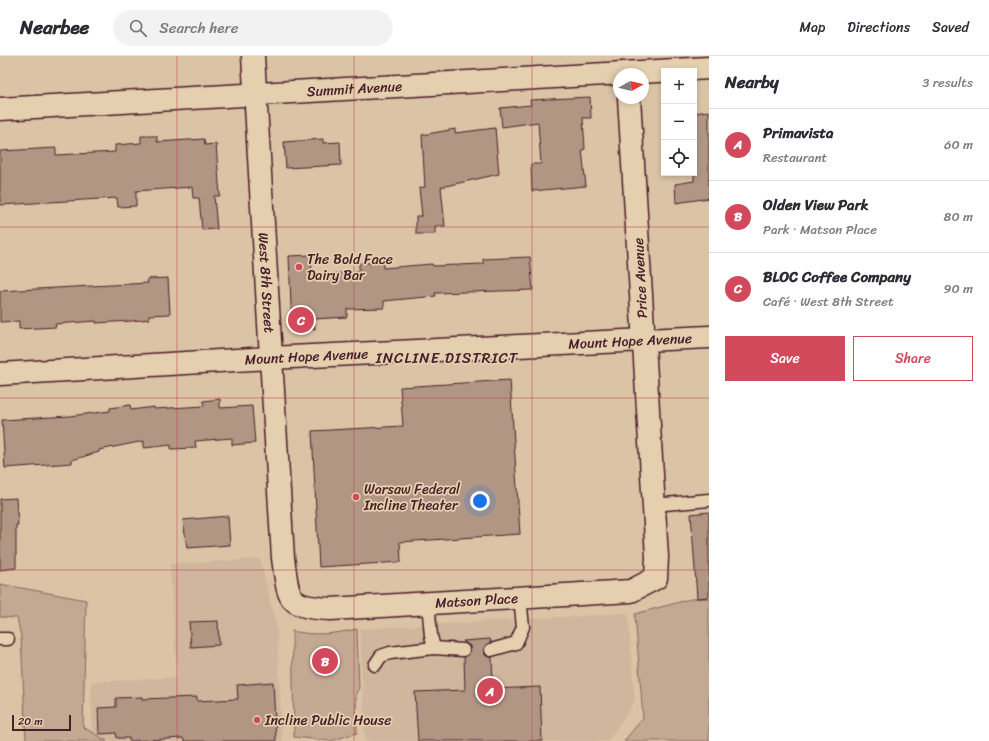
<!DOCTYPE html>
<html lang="en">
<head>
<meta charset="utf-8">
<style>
  :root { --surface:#fff; --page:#f2f2f3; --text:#2b2b33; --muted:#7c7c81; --line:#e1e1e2; --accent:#d1495b }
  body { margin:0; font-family:Sriracha,sans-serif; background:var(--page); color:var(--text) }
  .controls { position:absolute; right:12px; top:12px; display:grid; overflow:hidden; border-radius:0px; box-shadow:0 2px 6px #0003 }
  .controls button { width:36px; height:36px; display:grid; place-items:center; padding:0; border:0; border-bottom:1px solid var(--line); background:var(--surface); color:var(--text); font:20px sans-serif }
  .compass { position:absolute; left:613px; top:12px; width:36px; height:36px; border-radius:50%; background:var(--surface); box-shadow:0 2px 6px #0003; rotate:82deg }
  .scale { position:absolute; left:12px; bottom:10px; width:59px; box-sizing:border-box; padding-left:4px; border:2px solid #4a1f2b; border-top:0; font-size:11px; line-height:14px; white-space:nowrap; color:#4a1f2b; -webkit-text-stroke:3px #e4cfae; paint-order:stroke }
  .you { position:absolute; left:480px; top:445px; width:14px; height:14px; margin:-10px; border:3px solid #fff; border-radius:50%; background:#1a73e8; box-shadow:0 0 0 6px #1a73e833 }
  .badge { display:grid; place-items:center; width:26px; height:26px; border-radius:50%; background:var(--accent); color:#fff; font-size:13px; font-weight:700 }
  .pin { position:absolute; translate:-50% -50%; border:2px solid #fff; box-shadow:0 1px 4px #0006 }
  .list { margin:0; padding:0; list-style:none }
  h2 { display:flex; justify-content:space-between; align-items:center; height:52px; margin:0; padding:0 16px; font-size:17px }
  h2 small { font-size:13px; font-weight:400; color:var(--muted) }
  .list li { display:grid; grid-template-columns:26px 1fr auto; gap:12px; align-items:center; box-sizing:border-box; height:72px; padding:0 16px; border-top:1px solid var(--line) }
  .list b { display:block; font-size:15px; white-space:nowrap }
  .list p { margin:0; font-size:13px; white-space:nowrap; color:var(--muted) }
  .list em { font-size:13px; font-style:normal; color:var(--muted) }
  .actions { display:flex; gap:8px; padding:12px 16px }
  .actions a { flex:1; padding:9px 0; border:1px solid var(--accent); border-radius:0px; text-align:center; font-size:14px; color:var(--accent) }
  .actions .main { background:var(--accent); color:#fff }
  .icon { flex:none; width:22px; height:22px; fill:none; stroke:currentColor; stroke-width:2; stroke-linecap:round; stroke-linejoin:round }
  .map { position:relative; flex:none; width:709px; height:685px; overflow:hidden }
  header { display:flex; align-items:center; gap:24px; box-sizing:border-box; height:56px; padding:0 20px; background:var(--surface); border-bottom:1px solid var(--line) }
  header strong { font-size:19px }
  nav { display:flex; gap:22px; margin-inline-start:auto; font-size:14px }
  .search { width:280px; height:36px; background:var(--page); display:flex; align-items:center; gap:10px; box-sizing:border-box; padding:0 14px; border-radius:22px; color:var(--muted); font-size:15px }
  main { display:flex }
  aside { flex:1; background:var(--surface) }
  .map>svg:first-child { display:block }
</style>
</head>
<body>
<header>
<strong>Nearbee</strong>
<div class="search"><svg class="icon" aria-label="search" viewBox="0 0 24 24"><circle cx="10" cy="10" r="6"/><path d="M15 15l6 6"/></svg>Search here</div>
<nav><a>Map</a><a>Directions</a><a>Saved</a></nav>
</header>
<main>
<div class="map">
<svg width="709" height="685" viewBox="0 0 709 685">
  <rect width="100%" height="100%" fill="#dbc4a6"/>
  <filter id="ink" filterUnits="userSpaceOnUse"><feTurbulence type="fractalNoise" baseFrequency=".025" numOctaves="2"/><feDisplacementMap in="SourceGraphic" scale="8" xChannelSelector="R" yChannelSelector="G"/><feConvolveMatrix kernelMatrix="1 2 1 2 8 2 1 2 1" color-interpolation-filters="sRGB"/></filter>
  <g filter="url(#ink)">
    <!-- built -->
    <g fill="#cfb69c">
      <polygon points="260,503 277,574 282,685 111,685 92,675 91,626 177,621 170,508"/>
      <polygon points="628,557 635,645 608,685 365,685 360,573"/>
    </g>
    <!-- green -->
    <g fill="#c3a992" stroke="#86645e">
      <polygon points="0,528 86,544 83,671 107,685 26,685 21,581 17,562 0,561"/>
      <polygon points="709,542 709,685 624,685 643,662 635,558 691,543"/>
      <path d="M357 573 359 632 356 638 357 677 330 685 294 681 292 575C315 580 334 578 357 573Z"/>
    </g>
    <!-- building -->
    <g fill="#b29684" stroke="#4a1f2b">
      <polygon points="590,41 591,62 583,62 585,93 582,94 586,130 532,135 531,108 541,108 538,66 502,71 500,52 531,49 530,44"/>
      <polygon points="709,55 709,142 676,147 675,128 694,125 694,57"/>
      <polygon points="495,72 499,118 441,131 445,170 435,170 435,178 416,178 416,160 422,160 419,132 425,131 422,79 455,73 455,77"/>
      <polygon points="141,80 157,80 157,86 204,83 205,89 216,88 220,140 214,140 217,173 202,174 199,142 193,142 192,131 136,135 136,150 118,151 117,142 0,149 0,95 56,92 56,99 115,96 115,89 141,87"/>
      <polygon points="323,83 323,87 340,86 341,109 286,112 284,86"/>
      <polygon points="311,199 312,219 359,216 359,207 383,207 383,212 432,208 433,210 483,208 483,203 530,201 533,234 435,237 436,240 384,245 384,252 347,253 347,261 314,263 315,273 292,274 289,200"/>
      <polygon points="168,222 170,258 149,259 149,263 132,265 96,267 96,265 55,268 56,271 19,273 19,265 0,266 0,235 148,227 147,223"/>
      <polygon points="510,324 520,478 400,486 401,506 319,511 312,375 403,370 400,331"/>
      <polygon points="220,343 220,352 252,350 255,387 232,389 232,382 195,385 196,392 171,393 171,389 144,392 144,385 99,394 99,396 72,404 72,407 5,412 2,364 70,360 110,355 110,352 130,349 131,354 154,351 154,353 204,350 203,345"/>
      <polygon points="16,442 18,469 16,469 16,512 0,514 0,443"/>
      <polygon points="709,456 709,541 697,542 691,458"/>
      <polygon points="228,460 230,489 187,492 183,464"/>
      <polygon points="218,565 219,589 191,591 189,566"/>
      <polygon points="490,583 491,586 484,592 484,596 486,600 492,601 493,633 540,631 542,685 418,685 415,636 465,634 464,601 469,598 470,594 470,590 463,585"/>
      <polygon points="273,626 276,685 184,685 183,682 129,685 129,682 117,682 116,677 99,678 98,652 116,651 116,642 142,641 142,643 197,641 197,645 238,643 237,629"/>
    </g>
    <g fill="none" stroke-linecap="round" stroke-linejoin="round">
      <!-- service casing -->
      <g stroke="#4a1f2b" stroke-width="15">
        <g id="service">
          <polyline points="654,449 709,444"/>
          <polyline points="0,583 8,583"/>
          <polyline points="434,592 463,594"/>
          <polyline points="491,594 516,587 523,571 520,541"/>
          <polyline points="375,609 381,600 390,597 434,592 431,580 428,546"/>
        </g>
      </g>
      <!-- minor casing -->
      <g stroke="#4a1f2b" stroke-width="25">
        <g id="minor">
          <path id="s1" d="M253 0 283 502C289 543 285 551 331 553L631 535 656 522 657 501 629 42"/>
          <path id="s2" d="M0 53 709 12"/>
          <path id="s3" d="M0 318 270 302 709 281"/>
        </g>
      </g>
      <!-- service -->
      <use href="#service" stroke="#e4cfae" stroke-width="12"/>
      <!-- minor -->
      <use href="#minor" stroke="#e4cfae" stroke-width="22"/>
    </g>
  </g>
  <!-- grid -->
  <path fill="none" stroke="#bd4354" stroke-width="1" stroke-opacity="0.55" d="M177 0V685M354 0V685M532 0V685M0 171H709M0 342H709M0 514H709"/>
  <!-- markers -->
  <g fill="#d1495b" stroke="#e4cfae" stroke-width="1.5">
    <circle cx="299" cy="211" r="4"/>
    <circle cx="356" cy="441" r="4"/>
    <circle cx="257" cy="664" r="4"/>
  </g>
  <g text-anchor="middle" stroke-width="3.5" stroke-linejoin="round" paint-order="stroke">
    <!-- street labels -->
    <g font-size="14" fill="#4a1f2b" stroke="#e4cfae">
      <text dy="5" stroke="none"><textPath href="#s2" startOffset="355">Summit Avenue</textPath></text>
      <text transform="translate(640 222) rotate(-93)" y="5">Price Avenue</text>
      <text dy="5" stroke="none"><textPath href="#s1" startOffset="227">West 8th Street</textPath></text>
      <text dy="5" stroke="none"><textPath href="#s3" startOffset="631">Mount Hope Avenue</textPath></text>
      <text dy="5" stroke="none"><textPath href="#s3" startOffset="307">Mount Hope Avenue</textPath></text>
      <text dy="5" stroke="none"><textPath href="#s1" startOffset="732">Matson Place</textPath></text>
    </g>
    <!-- poi labels -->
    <g font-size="14" fill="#4a1f2b" stroke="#e4cfae" text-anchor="start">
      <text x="307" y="208">The Bold Face<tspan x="307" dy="16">Dairy Bar</tspan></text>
      <text x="364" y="438">Warsaw Federal<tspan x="364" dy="16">Incline Theater</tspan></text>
      <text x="265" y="669">Incline Public House</text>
    </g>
    <!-- neighbourhood labels -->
    <g font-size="15" letter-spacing="1" fill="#4a1f2b" stroke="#e4cfae">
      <text x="447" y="307">INCLINE DISTRICT</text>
    </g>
  </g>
</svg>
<div class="controls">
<button>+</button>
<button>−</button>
<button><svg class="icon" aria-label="locate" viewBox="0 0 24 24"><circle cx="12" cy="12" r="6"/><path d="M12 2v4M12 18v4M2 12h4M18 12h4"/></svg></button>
</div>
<svg class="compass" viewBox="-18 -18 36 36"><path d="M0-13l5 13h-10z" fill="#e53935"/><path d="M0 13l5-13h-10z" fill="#7c7c81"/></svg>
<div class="scale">20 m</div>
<div class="you"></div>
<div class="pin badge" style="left:490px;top:635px">A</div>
<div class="pin badge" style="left:325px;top:605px">B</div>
<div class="pin badge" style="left:301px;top:264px">C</div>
</div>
<aside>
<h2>Nearby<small>3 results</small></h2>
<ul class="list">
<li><span class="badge">A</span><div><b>Primavista</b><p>Restaurant</p></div><em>60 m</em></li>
<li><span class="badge">B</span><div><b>Olden View Park</b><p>Park · Matson Place</p></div><em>80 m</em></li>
<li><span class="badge">C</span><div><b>BLOC Coffee Company</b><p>Café · West 8th Street</p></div><em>90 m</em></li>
</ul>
<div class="actions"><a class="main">Save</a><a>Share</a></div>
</aside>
</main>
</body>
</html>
